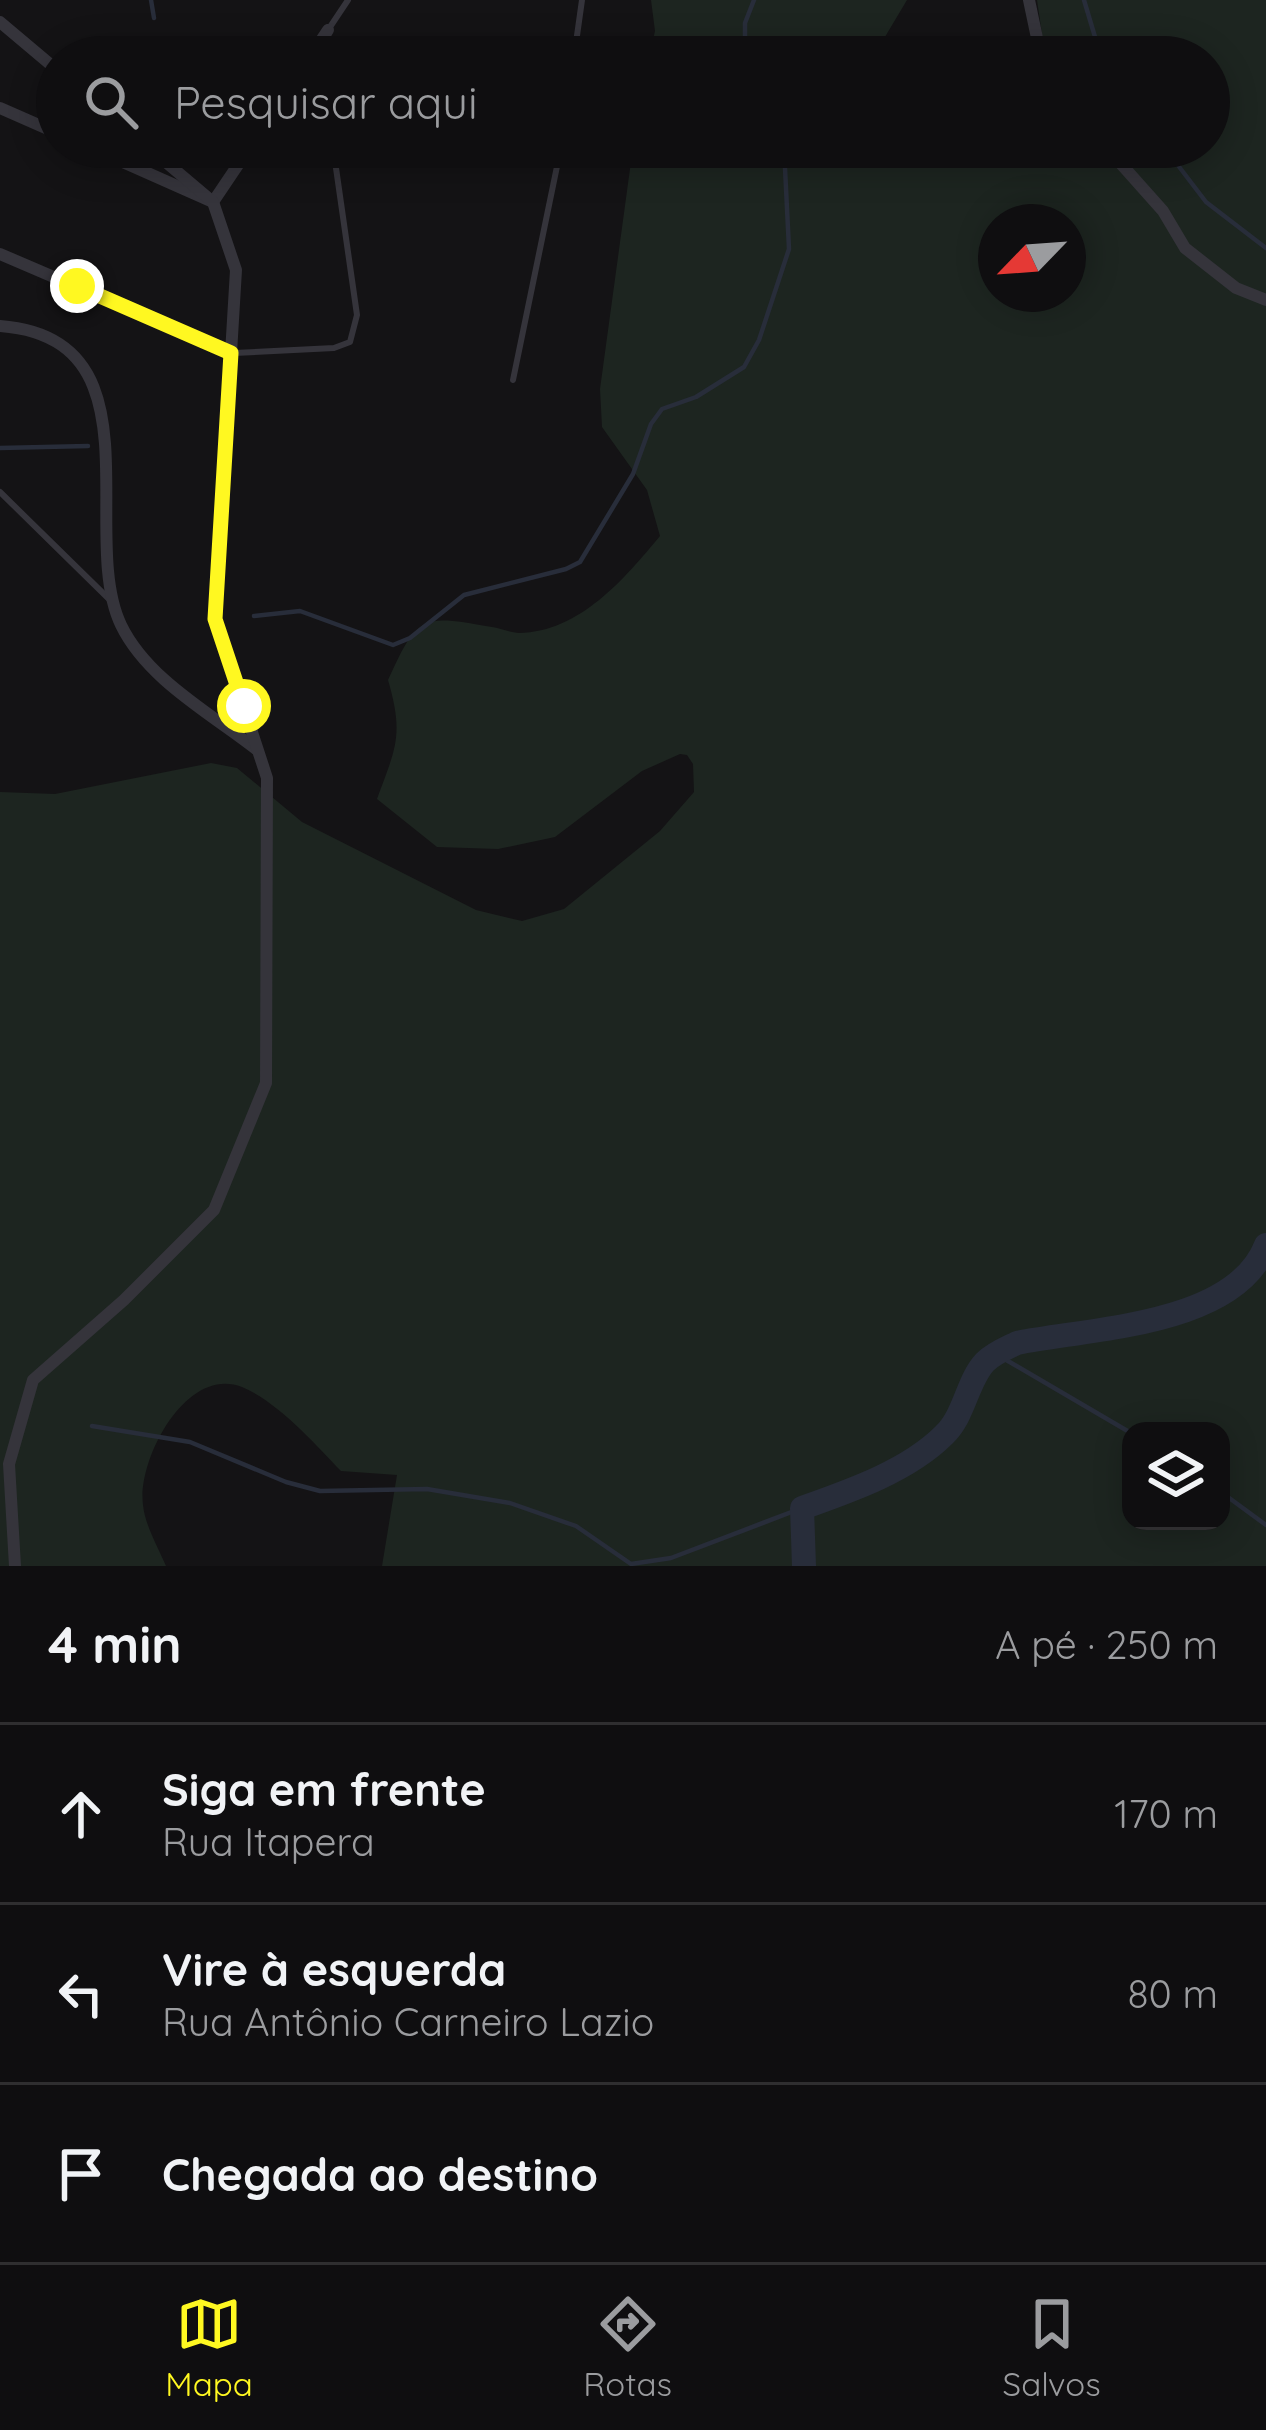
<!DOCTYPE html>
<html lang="pt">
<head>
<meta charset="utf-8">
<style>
  :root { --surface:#0f0e10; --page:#1d1c1e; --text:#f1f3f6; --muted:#9b9c9f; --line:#2f2e30; --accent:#fff821 }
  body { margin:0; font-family:Quicksand,sans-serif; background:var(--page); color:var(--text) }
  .controls { position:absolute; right:36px; bottom:36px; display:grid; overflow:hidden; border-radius:24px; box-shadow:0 6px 30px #0003 }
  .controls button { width:108px; height:108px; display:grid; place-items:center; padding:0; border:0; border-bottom:3px solid var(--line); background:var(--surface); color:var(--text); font:60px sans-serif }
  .compass { position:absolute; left:978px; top:204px; width:108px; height:108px; border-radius:50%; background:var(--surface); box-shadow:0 6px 30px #0003; rotate:245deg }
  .stop { position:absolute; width:36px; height:36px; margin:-27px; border:9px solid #fff821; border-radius:50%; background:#fff }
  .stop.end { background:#fff821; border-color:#fff; box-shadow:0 3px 12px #0008 }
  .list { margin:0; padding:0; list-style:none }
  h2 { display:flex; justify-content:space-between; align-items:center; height:156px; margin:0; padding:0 48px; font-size:51px }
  h2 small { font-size:39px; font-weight:400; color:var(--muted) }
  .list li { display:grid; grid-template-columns:78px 1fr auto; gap:36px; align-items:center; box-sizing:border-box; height:180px; padding:0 48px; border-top:3px solid var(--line) }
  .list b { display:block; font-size:45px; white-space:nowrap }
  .list p { margin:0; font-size:39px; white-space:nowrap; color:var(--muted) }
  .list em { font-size:39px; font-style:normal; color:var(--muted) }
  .icon { flex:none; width:66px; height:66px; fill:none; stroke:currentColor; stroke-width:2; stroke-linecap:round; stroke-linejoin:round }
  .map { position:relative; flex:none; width:1266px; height:1566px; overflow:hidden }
  .search { position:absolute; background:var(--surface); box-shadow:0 6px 30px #0003; left:36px; right:36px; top:36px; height:132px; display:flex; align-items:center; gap:30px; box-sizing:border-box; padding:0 42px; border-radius:66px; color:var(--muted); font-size:45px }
  .sheet { height:696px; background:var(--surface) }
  nav { display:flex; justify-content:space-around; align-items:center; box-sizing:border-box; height:168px; border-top:3px solid var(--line); background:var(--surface); font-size:33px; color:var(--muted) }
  nav a { display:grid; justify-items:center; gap:6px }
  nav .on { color:var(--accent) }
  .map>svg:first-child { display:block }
</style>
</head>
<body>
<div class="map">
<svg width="1266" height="1566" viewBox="0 0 1266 1566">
  <rect width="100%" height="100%" fill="#141315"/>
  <!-- green -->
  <g fill="#1d2520" fill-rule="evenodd">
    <polygon points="651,0 907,0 873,57 649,57 655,31"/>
    <path d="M1037 0H1266V1566H382L397 1475 341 1471C315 1444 278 1402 242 1387 186 1365 137 1460 143 1505 145 1525 158 1547 166 1566H0V792L55 794 211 763 237 768 302 822 476 910 522 921 564 909 660 831 694 792 693 764 687 755 680 754 642 771 555 837 498 849 437 847 377 799C396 747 404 735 388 680 418 615 420 614 492 627 500 628 511 633 519 633 580 632 625 578 660 536L647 490 602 427 600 389 633 147H870L887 162 892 147H1209V57H1010L1043 41ZM996 222H1068V294H996ZM1131 1431H1221V1521H1131Z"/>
  </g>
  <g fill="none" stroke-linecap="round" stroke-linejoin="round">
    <!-- stream -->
    <g stroke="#282d3a" stroke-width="4.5">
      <polyline points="151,0 154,18"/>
      <polyline points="1084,0 1101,57"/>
      <polyline points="745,57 745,23 754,0"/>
      <polyline points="1164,147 1206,202 1266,248"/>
      <polyline points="0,448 88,446"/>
      <polyline points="254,616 300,611 393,645 410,638 464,595 566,569 580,562 633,474 651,424 662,409 696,397 744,367 759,340 789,249 785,168 778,147"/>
      <polyline points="996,1354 1131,1433"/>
      <polyline points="92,1426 190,1442 286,1482 320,1491 427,1489 510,1503 576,1526 631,1564 671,1558 802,1508"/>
      <polyline points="1221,1492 1266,1525"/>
    </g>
    <!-- river -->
    <path stroke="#282d3a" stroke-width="24" d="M804 1566 802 1508C850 1491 908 1471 944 1435 965 1415 967 1381 985 1362 994 1353 1007 1348 1017 1343 1090 1328 1235 1326 1266 1245"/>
    <!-- service -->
    <g stroke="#35343b" stroke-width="6">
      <polyline points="329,57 328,30 348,0"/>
      <polyline points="574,57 582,0"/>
      <polyline points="234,353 334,348 350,342 357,315 333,147"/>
      <polyline points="513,380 561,147"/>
      <polyline points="0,492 109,599"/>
    </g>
    <!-- minor -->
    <g stroke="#35343b" stroke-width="12">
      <polyline points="1029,0 1041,57"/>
      <polyline points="0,22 57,70"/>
      <polyline points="310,57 328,30"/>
      <polyline points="0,108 57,133"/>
      <polyline points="89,147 213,202 250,147"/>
      <polyline points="1106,147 1163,211 1185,248 1236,288 1266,300"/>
      <polyline points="0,254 231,353"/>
      <path d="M0 326C163 338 77 533 121 625 147 679 210 713 256 749"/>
      <polyline points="15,1566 9,1464 33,1380 124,1300 214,1210 266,1083 267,778 215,619 236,270 213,202 148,147"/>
    </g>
  </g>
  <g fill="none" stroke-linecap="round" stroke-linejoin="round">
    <!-- route -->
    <polyline stroke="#fff821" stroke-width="15" points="77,286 231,353 215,619 244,706"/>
  </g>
</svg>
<div class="controls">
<button><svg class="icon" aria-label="layers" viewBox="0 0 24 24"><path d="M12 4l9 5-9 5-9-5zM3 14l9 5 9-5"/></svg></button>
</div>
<svg class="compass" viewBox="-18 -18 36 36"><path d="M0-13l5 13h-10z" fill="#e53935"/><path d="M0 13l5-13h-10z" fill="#9b9c9f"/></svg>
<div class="stop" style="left:244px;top:706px"></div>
<div class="stop end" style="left:77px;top:286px"></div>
<div class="search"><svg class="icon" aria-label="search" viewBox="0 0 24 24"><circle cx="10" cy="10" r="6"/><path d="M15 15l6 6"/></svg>Pesquisar aqui</div>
</div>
<section class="sheet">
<h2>4 min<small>A pé · 250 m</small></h2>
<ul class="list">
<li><svg class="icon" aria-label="ahead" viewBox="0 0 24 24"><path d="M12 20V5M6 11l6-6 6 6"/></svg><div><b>Siga em frente</b><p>Rua Itapera</p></div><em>170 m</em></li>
<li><svg class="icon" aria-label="left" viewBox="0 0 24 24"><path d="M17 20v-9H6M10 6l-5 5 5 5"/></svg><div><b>Vire à esquerda</b><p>Rua Antônio Carneiro Lazio</p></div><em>80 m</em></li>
<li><svg class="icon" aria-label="arrive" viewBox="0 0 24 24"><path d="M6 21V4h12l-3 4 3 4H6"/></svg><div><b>Chegada ao destino</b></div></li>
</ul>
</section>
<nav>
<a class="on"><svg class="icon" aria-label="map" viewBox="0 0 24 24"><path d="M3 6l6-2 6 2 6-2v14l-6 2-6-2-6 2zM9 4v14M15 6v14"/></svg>Mapa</a>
<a><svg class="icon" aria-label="directions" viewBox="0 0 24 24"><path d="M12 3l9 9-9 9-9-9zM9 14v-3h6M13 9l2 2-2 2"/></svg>Rotas</a>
<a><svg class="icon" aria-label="saved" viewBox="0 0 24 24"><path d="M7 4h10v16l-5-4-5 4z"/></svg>Salvos</a>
</nav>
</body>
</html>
